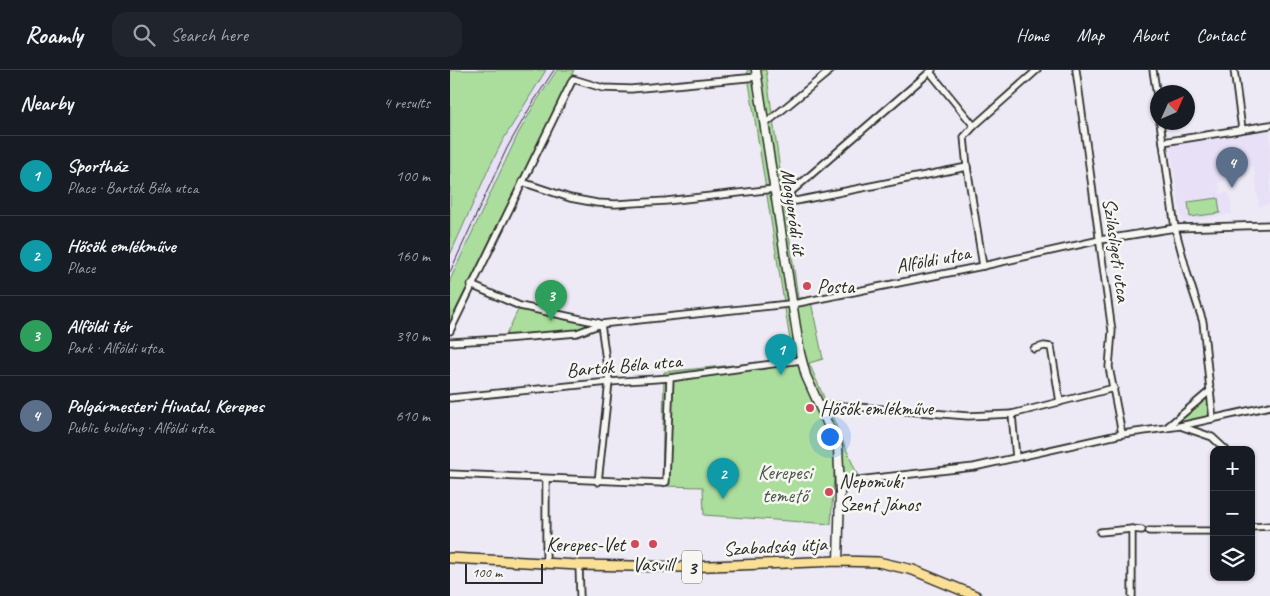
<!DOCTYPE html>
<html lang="en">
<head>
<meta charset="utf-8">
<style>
  :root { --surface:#171b24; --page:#20242c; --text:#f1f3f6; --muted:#9ea1a6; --line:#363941; --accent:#d1495b }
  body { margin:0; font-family:Caveat,sans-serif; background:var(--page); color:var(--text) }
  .controls { position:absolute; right:15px; bottom:15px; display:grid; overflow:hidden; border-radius:10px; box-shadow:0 1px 4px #0004 }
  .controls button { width:45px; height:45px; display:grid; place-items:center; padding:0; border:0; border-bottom:1px solid var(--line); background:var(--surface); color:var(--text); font:25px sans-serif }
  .compass { position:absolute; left:700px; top:15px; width:45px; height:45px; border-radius:50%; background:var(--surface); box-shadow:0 1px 4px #0004; rotate:45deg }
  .scale { position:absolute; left:15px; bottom:12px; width:78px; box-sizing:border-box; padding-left:5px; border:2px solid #2b2b2b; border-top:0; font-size:14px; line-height:18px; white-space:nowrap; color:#2b2b2b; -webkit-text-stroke:4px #f6f6f2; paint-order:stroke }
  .you { position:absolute; left:379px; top:366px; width:18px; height:18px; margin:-12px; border:4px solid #fff; border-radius:50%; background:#1a73e8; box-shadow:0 0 0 8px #1a73e833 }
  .badge { display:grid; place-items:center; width:32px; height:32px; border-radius:50%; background:var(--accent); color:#fff; font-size:16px; font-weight:700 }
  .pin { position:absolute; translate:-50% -41px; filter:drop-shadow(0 1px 2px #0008) }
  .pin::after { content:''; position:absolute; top:26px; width:18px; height:15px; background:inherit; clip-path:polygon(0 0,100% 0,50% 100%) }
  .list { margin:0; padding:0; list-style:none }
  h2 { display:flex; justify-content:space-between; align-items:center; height:65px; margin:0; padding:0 20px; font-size:21px }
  h2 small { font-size:16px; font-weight:400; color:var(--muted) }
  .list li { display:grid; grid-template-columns:32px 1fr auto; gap:15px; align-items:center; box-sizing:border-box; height:80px; padding:0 20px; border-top:1px solid var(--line) }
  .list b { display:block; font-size:19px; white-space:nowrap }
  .list p { margin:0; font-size:16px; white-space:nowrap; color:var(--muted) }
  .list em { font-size:16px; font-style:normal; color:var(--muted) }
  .icon { flex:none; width:28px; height:28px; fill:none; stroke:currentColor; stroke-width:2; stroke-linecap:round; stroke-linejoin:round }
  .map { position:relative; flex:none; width:820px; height:526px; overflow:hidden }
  header { display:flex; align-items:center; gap:30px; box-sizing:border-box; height:70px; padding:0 25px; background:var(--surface); border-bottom:1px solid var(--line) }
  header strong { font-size:24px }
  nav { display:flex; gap:28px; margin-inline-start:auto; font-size:18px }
  .search { width:350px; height:45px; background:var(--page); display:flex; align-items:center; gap:12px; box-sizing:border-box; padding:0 18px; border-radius:15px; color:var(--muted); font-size:19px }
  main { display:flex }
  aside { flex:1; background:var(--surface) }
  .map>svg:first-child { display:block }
</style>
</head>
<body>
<header>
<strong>Roamly</strong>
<div class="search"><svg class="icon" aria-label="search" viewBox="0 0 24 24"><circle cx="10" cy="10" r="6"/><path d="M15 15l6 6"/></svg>Search here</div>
<nav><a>Home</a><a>Map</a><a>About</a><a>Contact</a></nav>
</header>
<main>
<aside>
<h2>Nearby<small>4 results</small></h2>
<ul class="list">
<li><span class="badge" style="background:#0f9aa8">1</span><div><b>Sportház</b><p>Place · Bartók Béla utca</p></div><em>100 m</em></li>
<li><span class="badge" style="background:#0f9aa8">2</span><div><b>Hősök emlékműve</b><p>Place</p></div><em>160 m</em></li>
<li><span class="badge" style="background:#2e9e5b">3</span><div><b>Alföldi tér</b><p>Park · Alföldi utca</p></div><em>390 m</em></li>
<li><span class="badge" style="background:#5c6f8a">4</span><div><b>Polgármesteri Hivatal, Kerepes</b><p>Public building · Alföldi utca</p></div><em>610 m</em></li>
</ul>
</aside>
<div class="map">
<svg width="820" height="526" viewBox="0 0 820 526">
  <rect width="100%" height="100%" fill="#ede9f5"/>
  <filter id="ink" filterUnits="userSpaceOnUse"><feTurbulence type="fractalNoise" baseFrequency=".02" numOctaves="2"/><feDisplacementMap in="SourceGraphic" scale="10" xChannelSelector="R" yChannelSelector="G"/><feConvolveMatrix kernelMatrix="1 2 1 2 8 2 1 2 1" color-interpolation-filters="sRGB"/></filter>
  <g filter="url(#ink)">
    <!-- built -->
    <g fill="#e7e0f7">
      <polygon points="96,0 107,0 86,32 68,64 0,210 0,185 39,98 53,70"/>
      <polygon points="820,56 820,134 809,136 804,97 792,94 782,102 782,109 768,113 770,124 779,123 782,144 732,152 720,73"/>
    </g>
    <!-- green -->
    <g fill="#abdd9d" stroke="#6b8464">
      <polygon points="0,0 96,0 53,70 39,98 0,185"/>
      <polygon points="107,0 124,0 0,251 0,210 68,64 86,32"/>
      <polygon points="297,0 316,0 348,228 360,227 373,289 359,293 411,413 384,417 385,391 381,454 254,445 253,417 212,416 214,302 343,289"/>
      <polygon points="768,128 770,143 740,147 738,132"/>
      <polygon points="70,236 151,254 127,263 54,269"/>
      <polygon points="761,320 763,349 716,358"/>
    </g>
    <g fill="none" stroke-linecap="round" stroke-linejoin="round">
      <!-- street casing -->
      <g stroke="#2b2b2b" stroke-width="9">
        <g id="street">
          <polyline points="626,0 662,261 659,297 672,364"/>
          <polyline points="703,0 708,33"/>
          <polyline points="784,0 792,59"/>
          <polyline points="480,2 524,56"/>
          <polyline points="710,52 725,158 738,206 753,252 763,349"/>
          <polyline points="315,54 381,0"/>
          <polyline points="713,72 820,55"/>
          <polyline points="72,112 120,128 147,133 166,134 216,131 325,119"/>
          <polyline points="336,126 346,131 517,97"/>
          <polyline points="327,134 482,0"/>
          <polyline points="533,196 517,97 514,67 524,56 587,0"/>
          <polyline points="21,215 70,236 149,253"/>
          <polyline points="0,261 123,9 153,18 181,19 307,7"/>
          <polyline points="0,272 54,269 127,263 151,254 348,233 533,196 650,170 725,158 820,155"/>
          <polyline points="584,279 594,276 601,277 610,332"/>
          <polyline points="0,328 159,312 220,308 351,290"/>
          <polyline points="369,334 518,346 562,344 664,318"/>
          <polyline points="562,344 566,388"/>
          <polyline points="733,357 762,367 776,380"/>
          <polyline points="716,358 761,320"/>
          <polyline points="0,404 212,413 216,412 220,308"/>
          <polyline points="148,412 159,312 151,254"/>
          <polyline points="390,412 524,397 672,364 730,356 820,336"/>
          <polyline points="801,457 820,456"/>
          <polyline points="682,459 682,526"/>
          <polyline points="699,461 764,461"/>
          <polyline points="650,462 682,459 692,460"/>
          <polyline points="96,493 96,409"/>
          <polyline points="129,495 130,526"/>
        </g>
      </g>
      <!-- secondary casing -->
      <g stroke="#2b2b2b" stroke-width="11">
        <polyline id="secondary" points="306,0 350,283 356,306 388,377 390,422 388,491"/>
      </g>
      <!-- primary casing -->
      <g stroke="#2b2b2b" stroke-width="12">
        <polyline id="primary" points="0,488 129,495 234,497 388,491 428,492 463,500 526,526"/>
      </g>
      <!-- street -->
      <use href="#street" stroke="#f6f6f2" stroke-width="5.5"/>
      <!-- secondary -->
      <use href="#secondary" stroke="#f6f6f2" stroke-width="8"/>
      <!-- primary -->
      <use href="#primary" stroke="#fadf96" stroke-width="9"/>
      <!-- tram -->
      <polyline stroke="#2b2b2b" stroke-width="1" points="0,202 57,78 82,34 104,0"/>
    </g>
  </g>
  <!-- markers -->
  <g fill="#d1495b" stroke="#f6f6f2" stroke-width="2">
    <circle cx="357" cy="216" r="5"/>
    <circle cx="360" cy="338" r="5"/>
    <circle cx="379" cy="422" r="5"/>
    <circle cx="185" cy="474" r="5"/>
    <circle cx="203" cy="474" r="5"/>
  </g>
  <g text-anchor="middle" stroke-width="5" stroke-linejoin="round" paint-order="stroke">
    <!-- shield labels -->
    <rect fill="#f6f6f2" stroke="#686867" stroke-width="1" x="232" y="480.5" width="20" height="33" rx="4"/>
    <g font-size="19" font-weight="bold" fill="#2b2b2b">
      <text x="242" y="504">3</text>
    </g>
    <!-- street labels -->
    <g font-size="20" fill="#2b2b2b" stroke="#f6f6f2">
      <text transform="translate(344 142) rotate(82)" y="7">Mogyoródi út</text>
      <text transform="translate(667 180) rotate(82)" y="7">Szilasligeti utca</text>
      <text transform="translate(483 189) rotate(-11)" y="7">Alföldi utca</text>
      <text transform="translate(174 295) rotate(-5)" y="7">Bartók Béla utca</text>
      <text transform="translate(325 476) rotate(-3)" y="7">Szabadság útja</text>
    </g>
    <!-- poi labels -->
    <g font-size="20" fill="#2b2b2b" stroke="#f6f6f2" text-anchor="start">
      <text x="367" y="223">Posta</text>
      <text x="370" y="345">Hősők emlékműve</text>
      <text x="389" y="418">Nepomuki<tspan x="389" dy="23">Szent János</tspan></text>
      <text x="175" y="481" text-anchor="end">Kerepes-Vet</text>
      <text x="203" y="501" text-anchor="middle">Vasvill</text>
    </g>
    <!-- park labels -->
    <g font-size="20" fill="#4b5848" stroke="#f6f6f2">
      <text x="335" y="409">Kerepesi<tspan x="335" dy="23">temető</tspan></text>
    </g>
  </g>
</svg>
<div class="controls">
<button>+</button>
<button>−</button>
<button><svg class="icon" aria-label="layers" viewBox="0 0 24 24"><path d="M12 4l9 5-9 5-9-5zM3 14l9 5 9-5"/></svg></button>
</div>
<svg class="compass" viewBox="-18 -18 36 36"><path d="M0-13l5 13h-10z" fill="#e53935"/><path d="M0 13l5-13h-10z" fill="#9ea1a6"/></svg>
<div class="scale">100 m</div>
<div class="you"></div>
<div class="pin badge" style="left:331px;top:305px;background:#0f9aa8">1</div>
<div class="pin badge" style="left:273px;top:429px;background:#0f9aa8">2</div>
<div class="pin badge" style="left:101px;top:251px;background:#2e9e5b">3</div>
<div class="pin badge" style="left:782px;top:118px;background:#5c6f8a">4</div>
</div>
</main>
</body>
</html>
